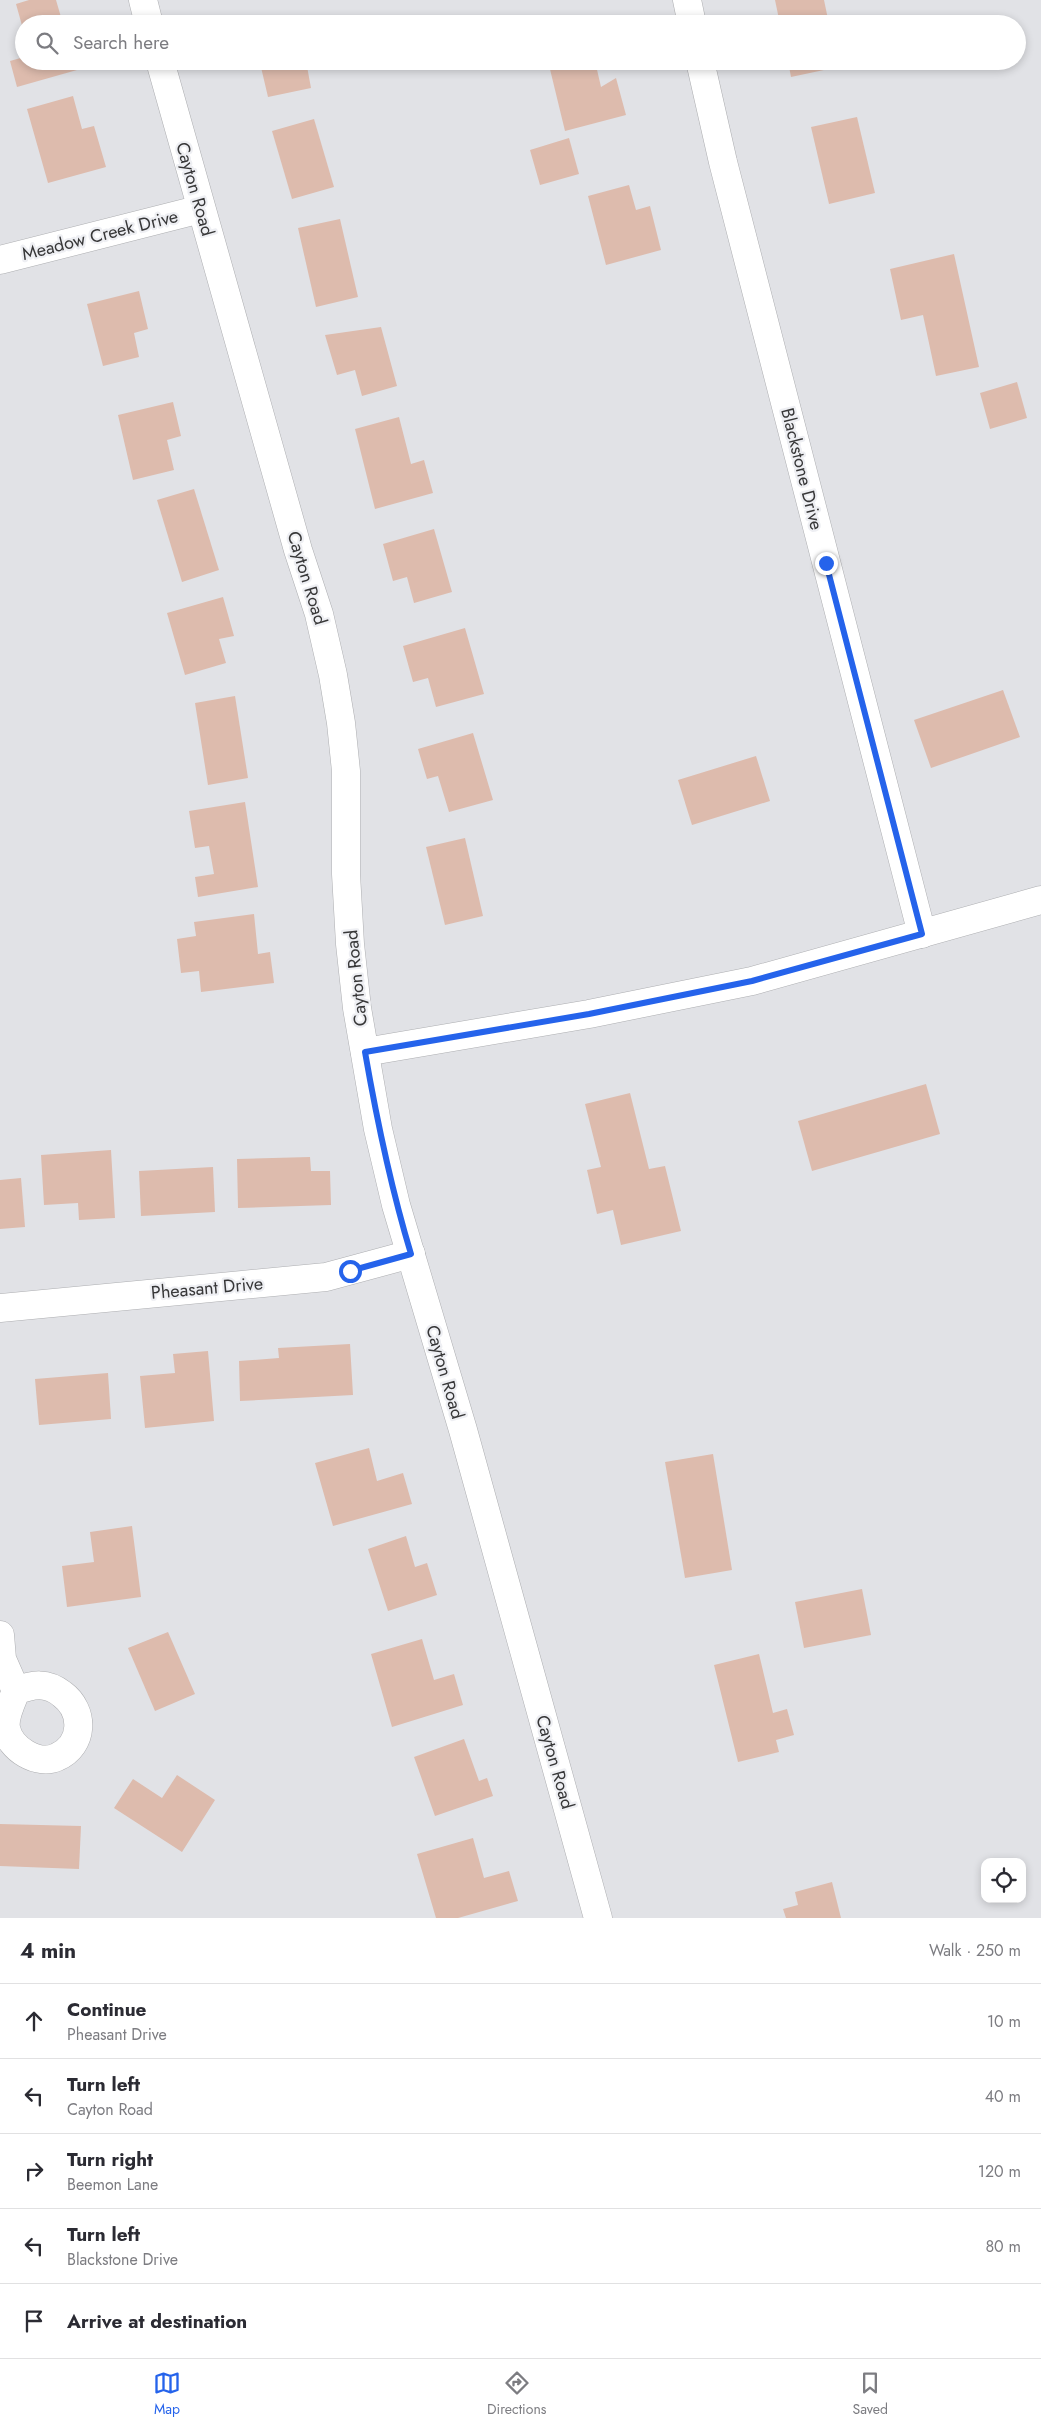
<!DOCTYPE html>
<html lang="en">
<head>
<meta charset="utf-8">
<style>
  :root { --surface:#fff; --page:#f2f2f3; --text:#2b2b33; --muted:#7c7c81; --line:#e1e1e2; --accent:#2563eb }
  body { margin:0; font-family:Jost,sans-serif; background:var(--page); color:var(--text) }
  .controls { position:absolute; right:15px; bottom:15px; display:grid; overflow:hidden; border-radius:10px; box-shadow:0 2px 8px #0003 }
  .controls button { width:45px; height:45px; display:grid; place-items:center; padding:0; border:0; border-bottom:1px solid var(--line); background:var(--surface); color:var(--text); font:25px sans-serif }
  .stop { position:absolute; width:15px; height:15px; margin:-11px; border:4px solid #2563eb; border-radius:50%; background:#fff }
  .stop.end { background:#2563eb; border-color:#fff; box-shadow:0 1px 5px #0008 }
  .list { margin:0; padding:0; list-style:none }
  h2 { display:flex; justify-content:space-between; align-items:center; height:65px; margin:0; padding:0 20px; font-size:21px }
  h2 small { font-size:16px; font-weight:400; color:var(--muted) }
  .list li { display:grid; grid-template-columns:32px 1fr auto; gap:15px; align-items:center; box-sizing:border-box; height:75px; padding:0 20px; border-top:1px solid var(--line) }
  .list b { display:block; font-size:19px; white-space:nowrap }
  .list p { margin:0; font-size:16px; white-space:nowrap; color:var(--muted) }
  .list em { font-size:16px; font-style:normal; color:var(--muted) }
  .icon { flex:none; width:28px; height:28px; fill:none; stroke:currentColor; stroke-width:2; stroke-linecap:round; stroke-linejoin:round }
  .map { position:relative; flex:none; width:1041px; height:1918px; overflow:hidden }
  .search { position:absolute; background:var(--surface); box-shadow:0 2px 8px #0003; left:15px; right:15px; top:15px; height:55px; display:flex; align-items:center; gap:12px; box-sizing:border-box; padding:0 18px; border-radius:28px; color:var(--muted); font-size:19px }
  .sheet { height:440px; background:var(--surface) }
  nav { display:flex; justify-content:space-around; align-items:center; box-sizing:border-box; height:70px; border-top:1px solid var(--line); background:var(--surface); font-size:14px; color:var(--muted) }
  nav a { display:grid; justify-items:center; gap:2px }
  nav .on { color:var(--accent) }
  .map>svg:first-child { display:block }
</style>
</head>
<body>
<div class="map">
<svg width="1041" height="1918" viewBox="0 0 1041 1918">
  <rect width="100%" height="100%" fill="#e1e2e6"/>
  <!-- building -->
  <g fill="#ddbbad">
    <polygon points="29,0 56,0 63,24 24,24 23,29 16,4"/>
    <polygon points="775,0 824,0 829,24 780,24"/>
    <polygon points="24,57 24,61 74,61 77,70 17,87 10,61"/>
    <polygon points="247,61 306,61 311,88 268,97 260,63 248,66"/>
    <polygon points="548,61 595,61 601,87 616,78 626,115 565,131"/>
    <polygon points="788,61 837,61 838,67 791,77"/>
    <polygon points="73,96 82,129 94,126 106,167 48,183 27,109"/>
    <polygon points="857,117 875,193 829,204 811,127"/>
    <polygon points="314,119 334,187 292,199 272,131"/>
    <polygon points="569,138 579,174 540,185 530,150"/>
    <polygon points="629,185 636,210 650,206 661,250 606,265 588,196"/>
    <polygon points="340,219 358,297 316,307 298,228"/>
    <polygon points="954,254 979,367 936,376 923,315 901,320 890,269"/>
    <polygon points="139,291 148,329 134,333 139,357 103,366 87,304"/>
    <polygon points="381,327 397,386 362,396 355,370 337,375 325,335"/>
    <polygon points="1017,382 1027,418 990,429 980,393"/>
    <polygon points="173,402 181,436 167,440 174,470 133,480 118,415"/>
    <polygon points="399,417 411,464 424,460 433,493 375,509 355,429"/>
    <polygon points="194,489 219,570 182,582 157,500"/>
    <polygon points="434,529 452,592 414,603 407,577 393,581 383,544"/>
    <polygon points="223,597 234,636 219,639 226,663 185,675 167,613"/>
    <polygon points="465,628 484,694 436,707 428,678 413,682 403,646"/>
    <polygon points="1003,690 1020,737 931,768 914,720"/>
    <polygon points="235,696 248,778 208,785 195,703"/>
    <polygon points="473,733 493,800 449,812 438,776 427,779 418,749"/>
    <polygon points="756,756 770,801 692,825 678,780"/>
    <polygon points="245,802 258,887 198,897 195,877 214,874 209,846 195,848 189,811"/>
    <polygon points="465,838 483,916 445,925 426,847"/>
    <polygon points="254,914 258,954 270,952 274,983 201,992 199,971 181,973 177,939 196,936 194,922"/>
    <polygon points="926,1084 940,1134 812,1171 798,1121"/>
    <polygon points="630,1093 649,1169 665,1166 681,1231 621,1245 613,1210 597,1214 587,1170 601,1167 585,1104"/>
    <polygon points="111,1150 115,1218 79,1220 78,1203 44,1205 41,1155"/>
    <polygon points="310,1157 311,1171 330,1171 331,1205 238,1208 237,1159"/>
    <polygon points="213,1167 215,1212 141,1216 139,1171"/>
    <polygon points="21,1178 25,1227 0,1229 0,1180"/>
    <polygon points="350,1344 353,1395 240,1401 239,1361 279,1358 278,1348"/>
    <polygon points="208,1351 214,1421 145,1428 140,1376 175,1373 173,1354"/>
    <polygon points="108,1373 111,1419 39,1425 35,1379"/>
    <polygon points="369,1448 377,1481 403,1473 412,1504 333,1526 315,1463"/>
    <polygon points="713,1454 732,1570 685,1578 665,1462"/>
    <polygon points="132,1526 141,1597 67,1607 62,1566 94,1562 90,1532"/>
    <polygon points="406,1536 415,1567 427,1563 437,1595 388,1611 368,1549"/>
    <polygon points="862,1589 871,1635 804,1648 795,1602"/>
    <polygon points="168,1632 195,1694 155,1711 128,1648"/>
    <polygon points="422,1639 434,1680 454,1674 463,1705 392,1727 371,1654"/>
    <polygon points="759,1654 773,1713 787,1709 794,1735 776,1740 779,1752 738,1762 714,1665"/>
    <polygon points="464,1739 479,1781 487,1778 493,1796 435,1816 414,1757"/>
    <polygon points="177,1775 215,1800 182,1852 114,1808 133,1779 162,1798"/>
    <polygon points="0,1824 81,1826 79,1869 0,1866"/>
    <polygon points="473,1838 484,1878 509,1871 518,1901 458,1918 436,1918 417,1854"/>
    <polygon points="832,1882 841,1918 786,1918 783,1909 798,1905 795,1892"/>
  </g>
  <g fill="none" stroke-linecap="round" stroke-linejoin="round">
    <!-- minor casing -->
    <g stroke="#adaeb1" stroke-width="29">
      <g id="minor">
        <polyline points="143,0 149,24"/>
        <polyline points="687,0 692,24"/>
        <polyline points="160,61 298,550 319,614 333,675 341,723 346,771 346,874 350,944 357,1008 378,1129 396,1205 463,1430 598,1918"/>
        <polyline points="700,61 723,162 922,934"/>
        <polyline points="0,260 201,209"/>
        <polyline points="365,1052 589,1014 752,981 1041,900"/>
        <polyline points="0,1308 326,1277 411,1254"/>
        <path d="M0 1635 2 1659 16 1691C12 1701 4 1717 6 1728 10 1749 38 1766 57 1757 84 1745 85 1711 62 1694 47 1682 33 1684 16 1691"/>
      </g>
    </g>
    <!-- minor -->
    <use href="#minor" stroke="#fff" stroke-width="28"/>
  </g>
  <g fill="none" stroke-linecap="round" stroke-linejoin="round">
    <!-- route -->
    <path stroke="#2563eb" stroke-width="6" d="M350 1271 411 1254C391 1188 377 1121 365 1052L589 1014 752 981 922 934 826 563"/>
  </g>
  <g text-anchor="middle" stroke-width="4.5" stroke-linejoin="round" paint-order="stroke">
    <!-- street labels -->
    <g font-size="18" fill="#373738" stroke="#eeeff3">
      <text transform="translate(195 189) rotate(74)" y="6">Cayton Road</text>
      <text transform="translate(100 235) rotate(-14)" y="6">Meadow Creek Drive</text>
      <text transform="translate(802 469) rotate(76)" y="6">Blackstone Drive</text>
      <text transform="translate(307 578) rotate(73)" y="6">Cayton Road</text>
      <text transform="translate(356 978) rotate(-96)" y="6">Cayton Road</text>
      <text transform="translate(207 1288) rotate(-5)" y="6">Pheasant Drive</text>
      <text transform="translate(445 1372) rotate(74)" y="6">Cayton Road</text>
      <text transform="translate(555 1762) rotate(74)" y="6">Cayton Road</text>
    </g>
  </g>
</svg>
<div class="controls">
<button><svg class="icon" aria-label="locate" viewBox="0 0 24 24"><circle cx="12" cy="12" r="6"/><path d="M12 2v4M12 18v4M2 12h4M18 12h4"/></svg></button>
</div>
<div class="stop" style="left:350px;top:1271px"></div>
<div class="stop end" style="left:826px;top:563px"></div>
<div class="search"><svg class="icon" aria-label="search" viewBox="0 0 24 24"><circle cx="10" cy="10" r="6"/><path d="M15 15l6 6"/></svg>Search here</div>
</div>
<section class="sheet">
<h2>4 min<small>Walk · 250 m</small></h2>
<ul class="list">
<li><svg class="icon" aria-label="ahead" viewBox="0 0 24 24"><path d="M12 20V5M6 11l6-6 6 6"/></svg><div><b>Continue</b><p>Pheasant Drive</p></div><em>10 m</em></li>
<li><svg class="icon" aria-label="left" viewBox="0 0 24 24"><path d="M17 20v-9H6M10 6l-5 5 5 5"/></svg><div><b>Turn left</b><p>Cayton Road</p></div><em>40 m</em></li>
<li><svg class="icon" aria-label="right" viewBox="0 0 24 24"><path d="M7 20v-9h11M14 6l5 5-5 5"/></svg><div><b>Turn right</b><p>Beemon Lane</p></div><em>120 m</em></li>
<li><svg class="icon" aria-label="left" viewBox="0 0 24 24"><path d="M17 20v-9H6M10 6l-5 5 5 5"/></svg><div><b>Turn left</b><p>Blackstone Drive</p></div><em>80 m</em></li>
<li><svg class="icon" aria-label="arrive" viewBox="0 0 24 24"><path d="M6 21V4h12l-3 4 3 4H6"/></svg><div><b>Arrive at destination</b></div></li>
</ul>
</section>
<nav>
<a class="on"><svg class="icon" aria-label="map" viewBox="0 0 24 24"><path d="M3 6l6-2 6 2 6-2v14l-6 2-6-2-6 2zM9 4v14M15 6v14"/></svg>Map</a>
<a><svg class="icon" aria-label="directions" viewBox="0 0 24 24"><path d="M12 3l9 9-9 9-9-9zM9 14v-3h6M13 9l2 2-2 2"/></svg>Directions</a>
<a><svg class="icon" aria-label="saved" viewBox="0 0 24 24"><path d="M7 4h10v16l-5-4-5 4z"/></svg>Saved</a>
</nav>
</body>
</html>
